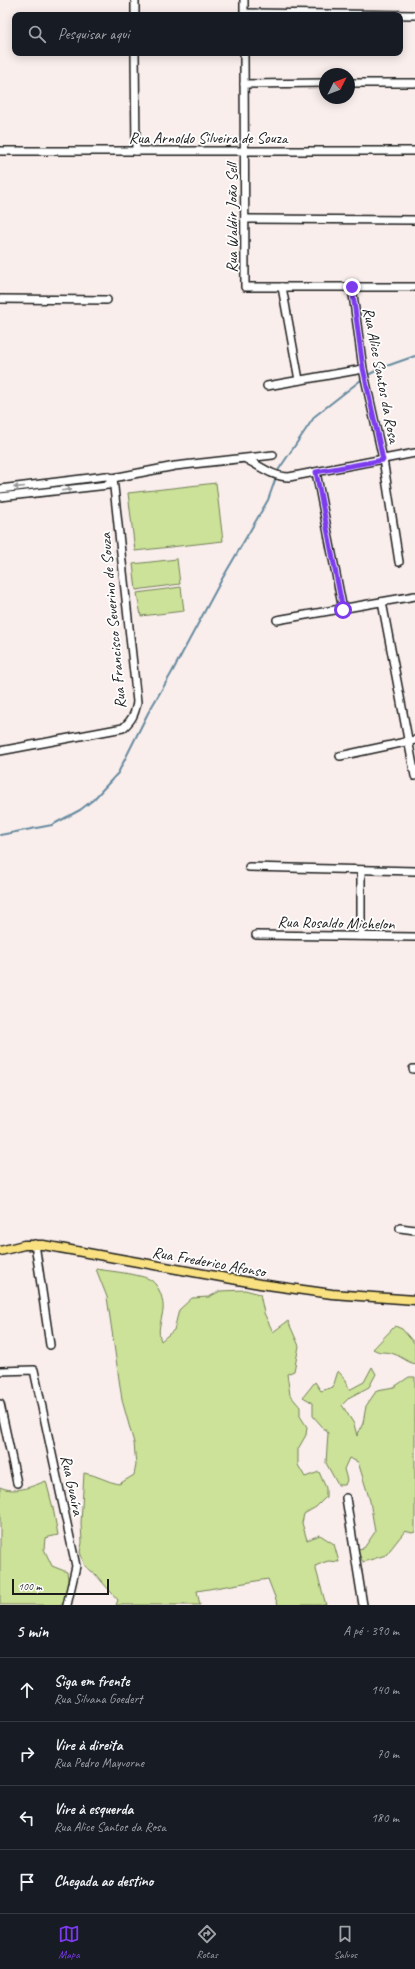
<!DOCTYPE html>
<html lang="pt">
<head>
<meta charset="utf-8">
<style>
  :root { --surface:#171b24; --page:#242831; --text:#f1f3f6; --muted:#9ea1a6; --line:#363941; --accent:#7c3aed }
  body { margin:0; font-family:Caveat,sans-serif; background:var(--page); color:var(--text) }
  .compass { position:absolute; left:319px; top:68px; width:36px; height:36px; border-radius:50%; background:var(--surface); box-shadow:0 2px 10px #0003; rotate:48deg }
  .scale { position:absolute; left:12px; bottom:10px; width:97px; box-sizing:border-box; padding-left:4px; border:2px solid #1c1c1c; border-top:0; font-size:11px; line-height:14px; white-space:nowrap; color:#1c1c1c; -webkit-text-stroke:3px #fff; paint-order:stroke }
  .stop { position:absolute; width:12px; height:12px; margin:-9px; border:3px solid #7c3aed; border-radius:50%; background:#fff }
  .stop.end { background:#7c3aed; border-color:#fff; box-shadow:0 1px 4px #0008 }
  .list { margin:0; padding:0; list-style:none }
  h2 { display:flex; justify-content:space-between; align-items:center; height:52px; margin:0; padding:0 16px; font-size:17px }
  h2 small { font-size:13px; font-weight:400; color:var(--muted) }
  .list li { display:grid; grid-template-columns:26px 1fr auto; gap:12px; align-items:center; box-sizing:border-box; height:64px; padding:0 16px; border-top:1px solid var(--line) }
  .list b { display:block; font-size:15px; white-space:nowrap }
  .list p { margin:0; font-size:13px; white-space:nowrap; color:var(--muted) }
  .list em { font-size:13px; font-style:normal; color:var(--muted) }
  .icon { flex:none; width:22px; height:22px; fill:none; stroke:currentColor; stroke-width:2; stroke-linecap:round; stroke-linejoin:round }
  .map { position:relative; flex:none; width:415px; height:1605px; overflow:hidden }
  .search { position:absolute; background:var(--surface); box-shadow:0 2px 10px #0003; left:12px; right:12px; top:12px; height:44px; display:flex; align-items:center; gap:10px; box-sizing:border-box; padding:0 14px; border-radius:8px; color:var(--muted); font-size:15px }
  .sheet { height:308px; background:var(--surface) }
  nav { display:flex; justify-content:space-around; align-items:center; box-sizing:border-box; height:56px; border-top:1px solid var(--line); background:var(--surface); font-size:11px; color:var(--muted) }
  nav a { display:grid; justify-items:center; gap:2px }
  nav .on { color:var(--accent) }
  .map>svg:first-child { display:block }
</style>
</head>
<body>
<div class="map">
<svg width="415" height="1605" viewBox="0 0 415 1605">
  <rect width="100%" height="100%" fill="#f9eeeb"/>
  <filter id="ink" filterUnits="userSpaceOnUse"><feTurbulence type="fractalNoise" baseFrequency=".025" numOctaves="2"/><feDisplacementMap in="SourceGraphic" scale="8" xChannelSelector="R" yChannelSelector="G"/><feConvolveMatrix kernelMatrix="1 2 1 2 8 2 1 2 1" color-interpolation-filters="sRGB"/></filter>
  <g filter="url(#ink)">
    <!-- green -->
    <g fill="#cbe298" stroke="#747f5a">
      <polygon points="216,483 223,541 135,551 128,493"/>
      <polygon points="177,559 180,584 136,590 133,564"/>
      <polygon points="181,587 184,611 141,616 137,593"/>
      <path d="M96 1269C108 1271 141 1274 151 1280 160 1287 164 1300 163 1311 161 1322 157 1330 161 1341L174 1330 179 1310 192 1298 209 1297 220 1291 245 1290 260 1294 264 1313 273 1332 288 1321 299 1346 294 1371 287 1374 290 1395 300 1407V1416L307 1427 306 1435 298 1449V1465L305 1477 319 1472 326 1488V1497L316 1507 304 1514 302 1523 307 1540 320 1535 334 1544 339 1562 328 1561 315 1566 326 1605H278L268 1579 197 1591 200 1605H116L118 1600 95 1574 85 1566 80 1552 82 1543 81 1523 84 1473C97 1475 107 1482 119 1484L134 1475 136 1465 134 1443 122 1400 107 1297Z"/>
      <path d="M395 1326 402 1329 415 1344V1364C406 1362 400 1355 391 1353 383 1351 382 1354 373 1349Z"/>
      <polygon points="372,1367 376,1374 369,1387 350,1397 342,1405 354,1424 357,1436 363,1423 366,1406 377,1390 394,1387 409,1377 415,1377 415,1532 412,1533 405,1531 386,1555 363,1562 356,1549 364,1548 375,1532 370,1501 358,1462 349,1458 344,1469 347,1480 345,1485 338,1485 326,1463 328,1433 313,1416 313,1403 303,1397 315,1382 321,1391 333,1387 338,1371 346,1380 349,1390 364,1382"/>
      <path d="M46 1481 53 1508 58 1535 45 1538 44 1549 52 1566 67 1572 69 1586 65 1605H0V1487C15 1494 30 1487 46 1481Z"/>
    </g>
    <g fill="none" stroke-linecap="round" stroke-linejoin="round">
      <!-- stream -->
      <g stroke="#678ba1" stroke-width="2">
        <polyline points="370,374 381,368 415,356"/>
        <polyline points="0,835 52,825 80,810 93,800 118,773 148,713 171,674 222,579 268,500 279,469 315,416 361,380"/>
      </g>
      <!-- minor casing -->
      <g stroke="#1c1c1c" stroke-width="10">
        <g id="minor">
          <polyline points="135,0 135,15"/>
          <polyline points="244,0 244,15"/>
          <polyline points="244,13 415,15"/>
          <polyline points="135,53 136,151"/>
          <polyline points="244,53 245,287 415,287"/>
          <polyline points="349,83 415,83"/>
          <polyline points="244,84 325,83"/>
          <polyline points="0,151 415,151"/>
          <polyline points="245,219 415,220"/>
          <polyline points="282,287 299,380"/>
          <polyline points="352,287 363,369 383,459 399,562"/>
          <polyline points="0,299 107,300"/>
          <polyline points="267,386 363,369"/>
          <path d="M246 459C260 466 273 477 289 477L415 453"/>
          <polyline points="316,472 343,610"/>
          <polyline points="0,489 106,476 113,478 175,466 273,455"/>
          <polyline points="0,497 108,485 113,478"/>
          <polyline points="382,602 415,776"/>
          <polyline points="277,620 415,596"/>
          <path d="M0 751 123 728C132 720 135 714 137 702L113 478"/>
          <polyline points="340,756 415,740"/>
          <polyline points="249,867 415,871"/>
          <polyline points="256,935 415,937"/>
          <polyline points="361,936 361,870"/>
          <polyline points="413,1069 415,1069"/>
          <polyline points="400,1228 415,1230"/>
          <polyline points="35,1244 50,1345"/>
          <polyline points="0,1371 34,1370 76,1566 67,1605"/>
          <polyline points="0,1404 17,1483"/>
          <polyline points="346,1498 363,1605"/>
        </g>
      </g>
      <!-- major casing -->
      <g stroke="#1c1c1c" stroke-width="11">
        <polyline id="major" points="0,1251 24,1245 43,1245 260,1284 332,1294 415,1300"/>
      </g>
      <!-- minor -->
      <use href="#minor" stroke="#fff" stroke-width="7"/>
      <!-- major -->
      <use href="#major" stroke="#f9e181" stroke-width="8"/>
    </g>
    <!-- one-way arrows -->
    <defs><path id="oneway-solid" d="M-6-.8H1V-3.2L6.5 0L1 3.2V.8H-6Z"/></defs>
    <g fill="#999">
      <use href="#oneway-solid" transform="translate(19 487) rotate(175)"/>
      <use href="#oneway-solid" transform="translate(67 490) rotate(-7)"/>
    </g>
  </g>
  <g fill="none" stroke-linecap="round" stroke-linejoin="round" filter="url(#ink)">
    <!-- route -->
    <polyline stroke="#7c3aed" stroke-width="5" points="343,610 316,472 383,460 363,368 352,287"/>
  </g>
  <g text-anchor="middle" stroke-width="3.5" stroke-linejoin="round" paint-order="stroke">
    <!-- street labels -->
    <g font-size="16" fill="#1c1c1c" stroke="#fff">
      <text x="208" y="143">Rua Arnoldo Silveira de Souza</text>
      <text transform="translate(231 218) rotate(-90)" y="6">Rua Waldir João Sell</text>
      <text transform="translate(382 375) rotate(79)" y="6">Rua Alice Santos da Rosa</text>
      <text transform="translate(112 621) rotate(-95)" y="6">Rua Francisco Severino de Souza</text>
      <text transform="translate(336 922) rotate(1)" y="6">Rua Rosaldo Michelon</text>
      <text transform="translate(209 1261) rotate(10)" y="6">Rua Frederico Afonso</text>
      <text transform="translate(73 1485) rotate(78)" y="6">Rua Guaíra</text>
    </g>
  </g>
</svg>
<svg class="compass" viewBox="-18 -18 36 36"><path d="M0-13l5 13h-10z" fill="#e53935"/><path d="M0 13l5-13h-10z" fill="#9ea1a6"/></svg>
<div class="scale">100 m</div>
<div class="stop" style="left:343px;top:610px"></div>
<div class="stop end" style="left:352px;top:287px"></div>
<div class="search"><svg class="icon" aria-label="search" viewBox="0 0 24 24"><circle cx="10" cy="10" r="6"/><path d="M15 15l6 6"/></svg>Pesquisar aqui</div>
</div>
<section class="sheet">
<h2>5 min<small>A pé · 390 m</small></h2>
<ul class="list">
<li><svg class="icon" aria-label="ahead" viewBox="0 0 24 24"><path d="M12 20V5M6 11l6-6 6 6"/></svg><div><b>Siga em frente</b><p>Rua Silvana Goedert</p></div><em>140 m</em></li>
<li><svg class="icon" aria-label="right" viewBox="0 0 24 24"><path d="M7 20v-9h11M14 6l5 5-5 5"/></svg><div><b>Vire à direita</b><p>Rua Pedro Mayvorne</p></div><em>70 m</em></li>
<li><svg class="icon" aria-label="left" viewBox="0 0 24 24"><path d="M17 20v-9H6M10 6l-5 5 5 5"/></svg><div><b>Vire à esquerda</b><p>Rua Alice Santos da Rosa</p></div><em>180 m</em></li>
<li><svg class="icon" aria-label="arrive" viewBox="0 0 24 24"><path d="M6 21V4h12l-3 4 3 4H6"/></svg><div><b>Chegada ao destino</b></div></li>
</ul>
</section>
<nav>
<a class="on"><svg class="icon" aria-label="map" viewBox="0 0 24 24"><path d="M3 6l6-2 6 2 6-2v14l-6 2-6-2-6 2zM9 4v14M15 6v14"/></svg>Mapa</a>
<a><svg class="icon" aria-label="directions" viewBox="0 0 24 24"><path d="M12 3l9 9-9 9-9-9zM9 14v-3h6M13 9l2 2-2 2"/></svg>Rotas</a>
<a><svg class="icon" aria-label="saved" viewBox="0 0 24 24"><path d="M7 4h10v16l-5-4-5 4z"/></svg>Salvos</a>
</nav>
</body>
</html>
